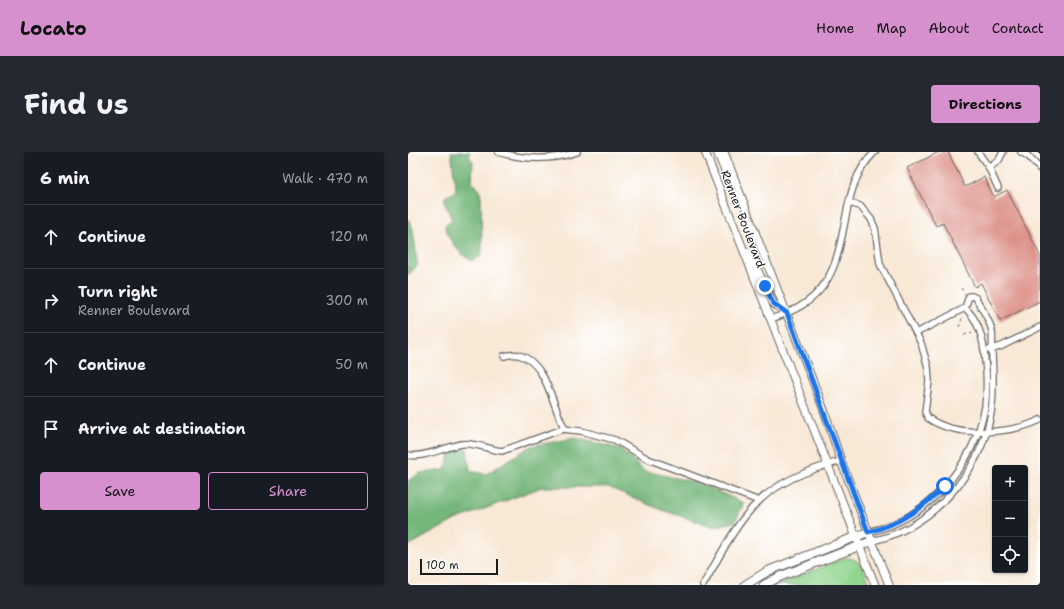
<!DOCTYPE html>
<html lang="en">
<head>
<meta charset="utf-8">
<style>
  :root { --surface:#171b24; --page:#242831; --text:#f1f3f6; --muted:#9ea1a6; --line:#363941; --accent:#d690ce }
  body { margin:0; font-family:"Shantell Sans",sans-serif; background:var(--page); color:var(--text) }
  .controls { position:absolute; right:12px; bottom:12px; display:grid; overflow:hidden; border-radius:4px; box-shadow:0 1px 3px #0004 }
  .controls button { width:36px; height:36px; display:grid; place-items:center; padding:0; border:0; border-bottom:1px solid var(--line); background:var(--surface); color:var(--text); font:20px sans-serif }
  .scale { position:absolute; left:12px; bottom:10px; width:78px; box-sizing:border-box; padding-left:4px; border:2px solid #1c1c1c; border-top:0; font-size:11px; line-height:14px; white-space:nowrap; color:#1c1c1c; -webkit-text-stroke:3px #fff; paint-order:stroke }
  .stop { position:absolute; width:12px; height:12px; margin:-9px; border:3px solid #1a73e8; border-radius:50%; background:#fff }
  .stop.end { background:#1a73e8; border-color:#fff; box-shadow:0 1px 4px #0008 }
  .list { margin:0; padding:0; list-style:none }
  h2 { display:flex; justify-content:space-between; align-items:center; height:52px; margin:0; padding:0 16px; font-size:17px }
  h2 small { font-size:13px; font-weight:400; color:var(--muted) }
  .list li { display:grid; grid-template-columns:26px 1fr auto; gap:12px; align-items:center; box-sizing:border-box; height:64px; padding:0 16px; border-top:1px solid var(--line) }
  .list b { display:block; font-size:15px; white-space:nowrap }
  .list p { margin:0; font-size:13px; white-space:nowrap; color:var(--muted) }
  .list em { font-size:13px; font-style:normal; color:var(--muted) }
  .actions { display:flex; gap:8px; padding:12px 16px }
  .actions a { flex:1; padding:9px 0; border:1px solid var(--accent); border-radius:4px; text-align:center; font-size:14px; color:var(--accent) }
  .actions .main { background:var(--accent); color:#111 }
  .icon { flex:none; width:22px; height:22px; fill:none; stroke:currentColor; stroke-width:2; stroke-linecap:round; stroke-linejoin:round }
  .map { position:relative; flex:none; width:632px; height:433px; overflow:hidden; border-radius:4px }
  header { display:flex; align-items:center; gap:24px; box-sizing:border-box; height:56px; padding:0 20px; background:var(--accent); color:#111 }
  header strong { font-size:19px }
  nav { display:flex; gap:22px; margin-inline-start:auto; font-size:14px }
  .intro { display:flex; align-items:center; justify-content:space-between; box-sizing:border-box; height:96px; padding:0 24px }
  h1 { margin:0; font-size:28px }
  .button { padding:10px 18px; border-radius:4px; background:var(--accent); color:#111; font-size:14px; font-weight:700 }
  main { display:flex; gap:24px; padding:0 24px }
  aside { flex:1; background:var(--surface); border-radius:4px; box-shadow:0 1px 3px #0004 }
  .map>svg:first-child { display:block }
</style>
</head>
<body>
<header>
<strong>Locato</strong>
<nav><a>Home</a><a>Map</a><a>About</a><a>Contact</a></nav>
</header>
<div class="intro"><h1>Find us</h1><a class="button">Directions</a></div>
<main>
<aside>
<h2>6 min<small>Walk · 470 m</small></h2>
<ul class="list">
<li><svg class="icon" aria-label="ahead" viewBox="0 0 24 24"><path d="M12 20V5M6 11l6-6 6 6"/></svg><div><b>Continue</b></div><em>120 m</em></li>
<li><svg class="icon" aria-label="right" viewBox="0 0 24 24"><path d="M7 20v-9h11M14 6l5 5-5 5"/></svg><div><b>Turn right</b><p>Renner Boulevard</p></div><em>300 m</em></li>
<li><svg class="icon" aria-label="ahead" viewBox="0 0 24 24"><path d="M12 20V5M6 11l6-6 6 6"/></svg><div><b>Continue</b></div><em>50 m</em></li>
<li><svg class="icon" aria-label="arrive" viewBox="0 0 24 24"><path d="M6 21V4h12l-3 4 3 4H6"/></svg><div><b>Arrive at destination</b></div></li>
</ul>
<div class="actions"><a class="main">Save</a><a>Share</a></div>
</aside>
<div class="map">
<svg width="632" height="433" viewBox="0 0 632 433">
  <rect width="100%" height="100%" fill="#fff"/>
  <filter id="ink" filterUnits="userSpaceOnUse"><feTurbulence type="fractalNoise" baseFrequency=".025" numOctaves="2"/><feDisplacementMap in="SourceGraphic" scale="8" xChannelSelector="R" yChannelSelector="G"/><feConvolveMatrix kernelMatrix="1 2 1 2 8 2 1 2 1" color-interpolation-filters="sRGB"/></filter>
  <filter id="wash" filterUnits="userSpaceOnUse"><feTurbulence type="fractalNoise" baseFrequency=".012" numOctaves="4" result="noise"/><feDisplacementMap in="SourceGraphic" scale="16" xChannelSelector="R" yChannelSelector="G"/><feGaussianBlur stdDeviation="0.9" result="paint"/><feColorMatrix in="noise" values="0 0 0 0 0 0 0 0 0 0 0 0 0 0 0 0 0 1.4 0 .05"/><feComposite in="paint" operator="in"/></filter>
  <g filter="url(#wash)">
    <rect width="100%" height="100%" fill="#f8e8d6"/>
    <!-- green -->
    <path fill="#90d58f" stroke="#567856" d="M437 406C453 405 457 420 462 433H369Z"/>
    <!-- forest -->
    <g fill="#74b67a" stroke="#48694b">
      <path d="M43 0H62L61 4 65 10 64 31 71 36 73 45 74 97 73 104 64 109C51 102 42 90 37 76L38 72 44 68 36 49 38 44 46 41 48 38Z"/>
      <polygon points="0,67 5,77 9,109 9,114 0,123"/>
      <polygon points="167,286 213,297 236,319 291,331 336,351 327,370 305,375 254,358 200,335 134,335 47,368 0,394 0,329 12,321 37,318 43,300 49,297 59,297 62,319 78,322 123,294"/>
    </g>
    <g id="blocks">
      <!-- building -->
      <polygon fill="#dc8e86" points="531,0 540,0 557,35 576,25 586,45 599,38 632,103 632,149 592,169 573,131 567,135 535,71 528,74 499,16"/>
    </g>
  </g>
  <g filter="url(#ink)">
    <use href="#blocks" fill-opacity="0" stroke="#69635d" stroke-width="1"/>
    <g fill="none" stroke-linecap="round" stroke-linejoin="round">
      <!-- minor casing -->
      <g stroke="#69635d" stroke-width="8">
        <g id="minor">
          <path d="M90 0C117 8 142 9 169 0"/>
          <polyline points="570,0 581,16 591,8 595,0"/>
          <polyline points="613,0 620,4 632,17"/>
          <polyline points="581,16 590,36"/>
          <path d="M441 51 452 54 463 67 467 76 472 112 513 191 520 215 521 229 517 260 520 266C548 286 603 282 632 268"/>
          <path d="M363 167C374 163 386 159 396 152 450 117 423 40 467 0"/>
          <polyline points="508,181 557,156"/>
          <polyline points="581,198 594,194 632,175"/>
          <path d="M96 204C100 203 107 202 111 203 140 211 144 255 157 277"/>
          <path d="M0 303C13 307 40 294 54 292 67 290 81 298 94 299L155 277 173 279 207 288 240 307 351 349"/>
          <path d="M460 380C519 368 566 313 577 255 579 240 579 224 577 209 576 191 572 169 557 156"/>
          <path d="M464 389C524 376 573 320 583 261 586 241 585 223 584 203 584 195 585 187 584 179 582 168 573 156 568 146L564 144H561L557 156"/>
          <path d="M295 433C311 406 328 370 351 349 372 329 406 316 433 309"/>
        </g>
      </g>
      <!-- major casing -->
      <g stroke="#69635d" stroke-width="9">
        <g id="major">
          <polyline points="297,0 467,433"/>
          <polyline points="309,0 318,21 327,29"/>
          <polyline points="316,0 416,258 433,309 481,433"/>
          <polyline points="341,100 365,151 379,161"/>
        </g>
      </g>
      <!-- highway casing -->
      <g stroke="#69635d" stroke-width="10">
        <g id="highway">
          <polyline points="337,433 360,419 460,380"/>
          <polyline points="356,433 371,425 464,389"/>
        </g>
      </g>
      <!-- path -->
      <g stroke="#69635d" stroke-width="1" stroke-dasharray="3 3" stroke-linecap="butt">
        <polyline points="553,136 557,142"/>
        <polyline points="551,175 555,164"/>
        <polyline points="556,183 565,180"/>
      </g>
      <!-- minor -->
      <use href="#minor" stroke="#fff" stroke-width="5.5"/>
      <!-- major -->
      <use href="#major" stroke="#fff" stroke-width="7"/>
      <!-- highway -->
      <use href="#highway" stroke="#fff" stroke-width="8"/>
    </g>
  </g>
  <g fill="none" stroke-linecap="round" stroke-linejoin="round" filter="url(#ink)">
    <!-- route -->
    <path stroke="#1a73e8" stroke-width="5" d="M357 134 365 151 379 161 460 380C491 373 515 355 537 334"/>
  </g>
  <g text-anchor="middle" stroke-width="3" stroke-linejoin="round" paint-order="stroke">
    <!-- street labels -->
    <g font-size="12" fill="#1c1c1c" stroke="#fff">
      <text transform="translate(335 67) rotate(69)" y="4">Renner Boulevard</text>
    </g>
  </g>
</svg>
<div class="controls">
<button>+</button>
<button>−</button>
<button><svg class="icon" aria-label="locate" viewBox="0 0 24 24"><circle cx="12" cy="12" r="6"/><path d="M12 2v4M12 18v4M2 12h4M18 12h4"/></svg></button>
</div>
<div class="scale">100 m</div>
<div class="stop" style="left:537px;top:334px"></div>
<div class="stop end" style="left:357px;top:134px"></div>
</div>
</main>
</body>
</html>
